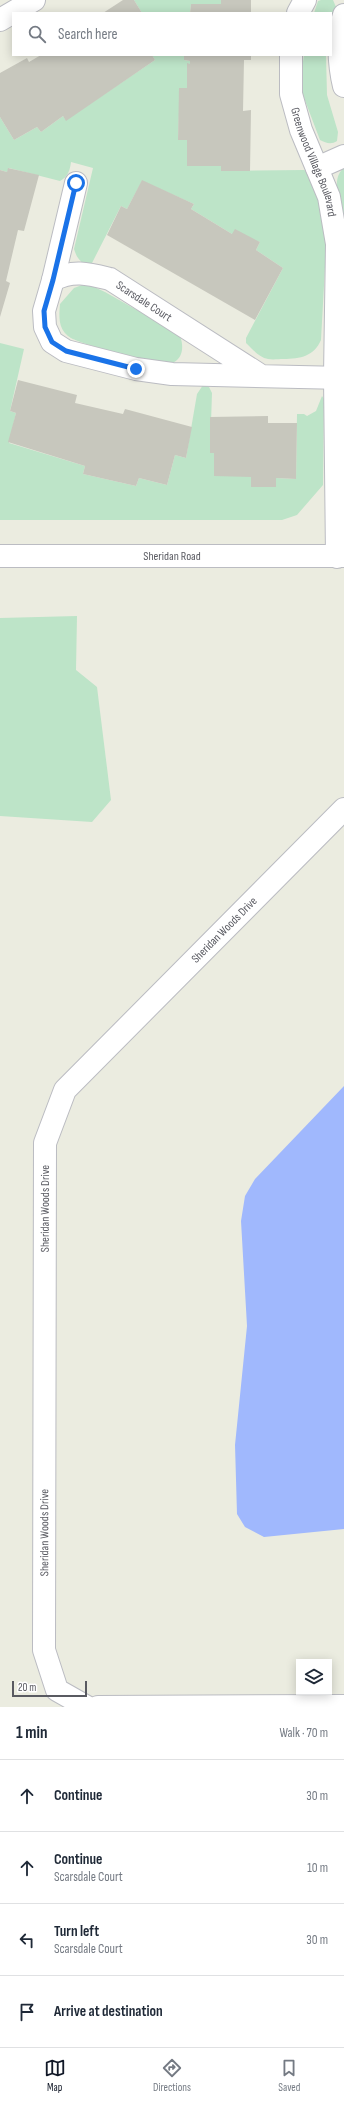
<!DOCTYPE html>
<html lang="en">
<head>
<meta charset="utf-8">
<style>
  :root { --surface:#fff; --page:#f6f6f7; --text:#1f2937; --muted:#747a83; --line:#e0e1e3; --accent:#111827 }
  body { margin:0; font-family:"Sofia Sans Condensed",sans-serif; background:var(--page); color:var(--text) }
  .controls { position:absolute; right:12px; bottom:12px; display:grid; overflow:hidden; border-radius:0px; box-shadow:0 2px 10px #0003 }
  .controls button { width:36px; height:36px; display:grid; place-items:center; padding:0; border:0; border-bottom:1px solid var(--line); background:var(--surface); color:var(--text); font:20px sans-serif }
  .scale { position:absolute; left:12px; bottom:10px; width:75px; box-sizing:border-box; padding-left:4px; border:2px solid #595a61; border-top:0; font-size:11px; line-height:14px; white-space:nowrap; color:#595a61; -webkit-text-stroke:3px #fff; paint-order:stroke }
  .stop { position:absolute; width:12px; height:12px; margin:-9px; border:3px solid #1a73e8; border-radius:50%; background:#fff }
  .stop.end { background:#1a73e8; border-color:#fff; box-shadow:0 1px 4px #0008 }
  .list { margin:0; padding:0; list-style:none }
  h2 { display:flex; justify-content:space-between; align-items:center; height:52px; margin:0; padding:0 16px; font-size:17px }
  h2 small { font-size:13px; font-weight:400; color:var(--muted) }
  .list li { display:grid; grid-template-columns:26px 1fr auto; gap:12px; align-items:center; box-sizing:border-box; height:72px; padding:0 16px; border-top:1px solid var(--line) }
  .list b { display:block; font-size:15px; white-space:nowrap }
  .list p { margin:0; font-size:13px; white-space:nowrap; color:var(--muted) }
  .list em { font-size:13px; font-style:normal; color:var(--muted) }
  .icon { flex:none; width:22px; height:22px; fill:none; stroke:currentColor; stroke-width:2; stroke-linecap:round; stroke-linejoin:round }
  .map { position:relative; flex:none; width:344px; height:1707px; overflow:hidden }
  .search { position:absolute; background:var(--surface); box-shadow:0 2px 10px #0003; left:12px; right:12px; top:12px; height:44px; display:flex; align-items:center; gap:10px; box-sizing:border-box; padding:0 14px; border-radius:0px; color:var(--muted); font-size:15px }
  .sheet { height:340px; background:var(--surface) }
  nav { display:flex; justify-content:space-around; align-items:center; box-sizing:border-box; height:56px; border-top:1px solid var(--line); background:var(--surface); font-size:11px; color:var(--muted) }
  nav a { display:grid; justify-items:center; gap:2px }
  nav .on { color:var(--accent) }
  .map>svg:first-child { display:block }
</style>
</head>
<body>
<div class="map">
<svg width="344" height="1707" viewBox="0 0 344 1707">
  <rect width="100%" height="100%" fill="#ebece0"/>
  <!-- green -->
  <g fill="#bde4c8">
    <polygon points="134,0 221,0 221,4 191,4 190,13 142,13"/>
    <polygon points="321,0 333,0 336,7 331,31 331,13 314,13 318,1"/>
    <path d="M152 55H184V60L190 61V64H188L187 88H180L178 140H187V166H221V171L304 170 309 172 322 207 326 249 321 340C314 356 301 359 283 359 279 359 273 360 268 359 259 357 252 349 246 343V338L283 268 256 250 260 242 232 234 191 209 194 204 142 181 127 209 121 206 92 263 88 266C79 261 77 258 74 249L93 168 71 162C70 170 68 177 60 181L9 168 7 172 0 170V117L14 140 37 127 41 132 63 116 66 120 155 60Z"/>
    <path d="M304 55H326L327 95 338 132 337 141C331 145 326 143 320 140L301 90V75Z"/>
    <path d="M344 168V218C340 205 330 178 344 168Z"/>
    <path d="M82 285 92 286 105 292 179 334C186 348 182 365 164 364 147 359 78 345 68 336 58 328 59 316 60 304L74 288Z"/>
    <polygon points="0,343 24,349 10,411 16,413 9,443 85,466 83,474 136,486 139,478 167,485 175,455 186,458 197,394 203,385 209,387 212,393 210,453 214,453 251,477 252,487 276,487 276,478 296,479 297,414 304,414 307,416 316,411 322,396 324,399 323,485 297,515 282,520 0,520"/>
    <polygon points="77,616 76,670 97,687 111,800 92,822 0,816 0,618"/>
  </g>
  <!-- water -->
  <polygon fill="#a0b8fd" points="344,1086 344,1529 264,1537 245,1527 237,1514 235,1445 247,1326 241,1221 245,1196 255,1179"/>
  <!-- building -->
  <g fill="#c7c7bd">
    <polygon points="123,0 134,0 142,13 103,13"/>
    <polygon points="221,0 251,0 251,13 190,13 191,4 221,4"/>
    <polygon points="41,55 152,55 155,60 66,121 63,116 41,132 37,127 14,140 0,117 0,73 27,58 29,62"/>
    <polygon points="184,55 251,55 251,60 244,60 243,111 251,110 250,171 221,171 221,166 187,166 187,140 178,140 179,88 187,88 187,63 190,64 190,61 184,60"/>
    <polygon points="8,168 39,175 24,231 18,230 6,281 10,283 0,317 0,170 7,172"/>
    <polygon points="142,180 194,204 191,209 232,234 235,229 260,242 256,250 283,268 255,320 107,235 121,206 127,209"/>
    <polygon points="18,380 77,395 75,403 123,414 125,409 192,427 186,458 175,455 167,485 139,478 136,486 83,474 85,466 8,442 16,413 10,411"/>
    <polygon points="268,416 268,423 297,423 296,479 276,478 276,487 251,487 251,477 214,476 214,453 210,453 210,417"/>
  </g>
  <g fill="none" stroke-linecap="round" stroke-linejoin="round">
    <!-- minor casing -->
    <g stroke="#bbbcc2" stroke-width="24">
      <g id="minor">
        <polyline points="298,13 305,0"/>
        <path d="M344 15C337 34 339 66 344 86"/>
        <polyline points="0,20 34,0"/>
        <path id="s1" d="M291 55V94L301 130 329 197 337 244 335 377 337 557"/>
        <polyline points="317,168 344,156"/>
        <polyline points="53,280 76,183"/>
        <path d="M260 375 110 279C90 274 73 269 53 280L44 311 45 327 52 342 66 351 136 369 172 374 344 378"/>
        <path id="s2" d="M0 556H344"/>
        <path id="s3" d="M87 1707 57 1690 44 1650 45 1143 65 1090 344 809"/>
        <polyline points="98,1707 344,1706"/>
      </g>
    </g>
    <!-- minor -->
    <use href="#minor" stroke="#fff" stroke-width="22"/>
  </g>
  <g fill="none" stroke-linecap="round" stroke-linejoin="round">
    <!-- route -->
    <polyline stroke="#1a73e8" stroke-width="5" points="76,183 53,280 44,311 45,327 52,342 66,351 136,369"/>
  </g>
  <g text-anchor="middle" stroke-width="3.5" stroke-linejoin="round" paint-order="stroke">
    <!-- street labels -->
    <g font-size="12" fill="#595a61" stroke="#fff">
      <text dy="4" stroke="none"><textPath href="#s1" startOffset="111">Greenwood Village Boulevard</textPath></text>
      <text transform="translate(144 301) rotate(33)" y="4">Scarsdale Court</text>
      <text dy="4" stroke="none"><textPath href="#s2" startOffset="172">Sheridan Road</textPath></text>
      <text dy="4" stroke="none"><textPath href="#s3" startOffset="866">Sheridan Woods Drive</textPath></text>
      <text dy="4" stroke="none"><textPath href="#s3" startOffset="518">Sheridan Woods Drive</textPath></text>
      <text dy="4" stroke="none"><textPath href="#s3" startOffset="194">Sheridan Woods Drive</textPath></text>
    </g>
  </g>
</svg>
<div class="controls">
<button><svg class="icon" aria-label="layers" viewBox="0 0 24 24"><path d="M12 4l9 5-9 5-9-5zM3 14l9 5 9-5"/></svg></button>
</div>
<div class="scale">20 m</div>
<div class="stop" style="left:76px;top:183px"></div>
<div class="stop end" style="left:136px;top:369px"></div>
<div class="search"><svg class="icon" aria-label="search" viewBox="0 0 24 24"><circle cx="10" cy="10" r="6"/><path d="M15 15l6 6"/></svg>Search here</div>
</div>
<section class="sheet">
<h2>1 min<small>Walk · 70 m</small></h2>
<ul class="list">
<li><svg class="icon" aria-label="ahead" viewBox="0 0 24 24"><path d="M12 20V5M6 11l6-6 6 6"/></svg><div><b>Continue</b></div><em>30 m</em></li>
<li><svg class="icon" aria-label="ahead" viewBox="0 0 24 24"><path d="M12 20V5M6 11l6-6 6 6"/></svg><div><b>Continue</b><p>Scarsdale Court</p></div><em>10 m</em></li>
<li><svg class="icon" aria-label="left" viewBox="0 0 24 24"><path d="M17 20v-9H6M10 6l-5 5 5 5"/></svg><div><b>Turn left</b><p>Scarsdale Court</p></div><em>30 m</em></li>
<li><svg class="icon" aria-label="arrive" viewBox="0 0 24 24"><path d="M6 21V4h12l-3 4 3 4H6"/></svg><div><b>Arrive at destination</b></div></li>
</ul>
</section>
<nav>
<a class="on"><svg class="icon" aria-label="map" viewBox="0 0 24 24"><path d="M3 6l6-2 6 2 6-2v14l-6 2-6-2-6 2zM9 4v14M15 6v14"/></svg>Map</a>
<a><svg class="icon" aria-label="directions" viewBox="0 0 24 24"><path d="M12 3l9 9-9 9-9-9zM9 14v-3h6M13 9l2 2-2 2"/></svg>Directions</a>
<a><svg class="icon" aria-label="saved" viewBox="0 0 24 24"><path d="M7 4h10v16l-5-4-5 4z"/></svg>Saved</a>
</nav>
</body>
</html>
